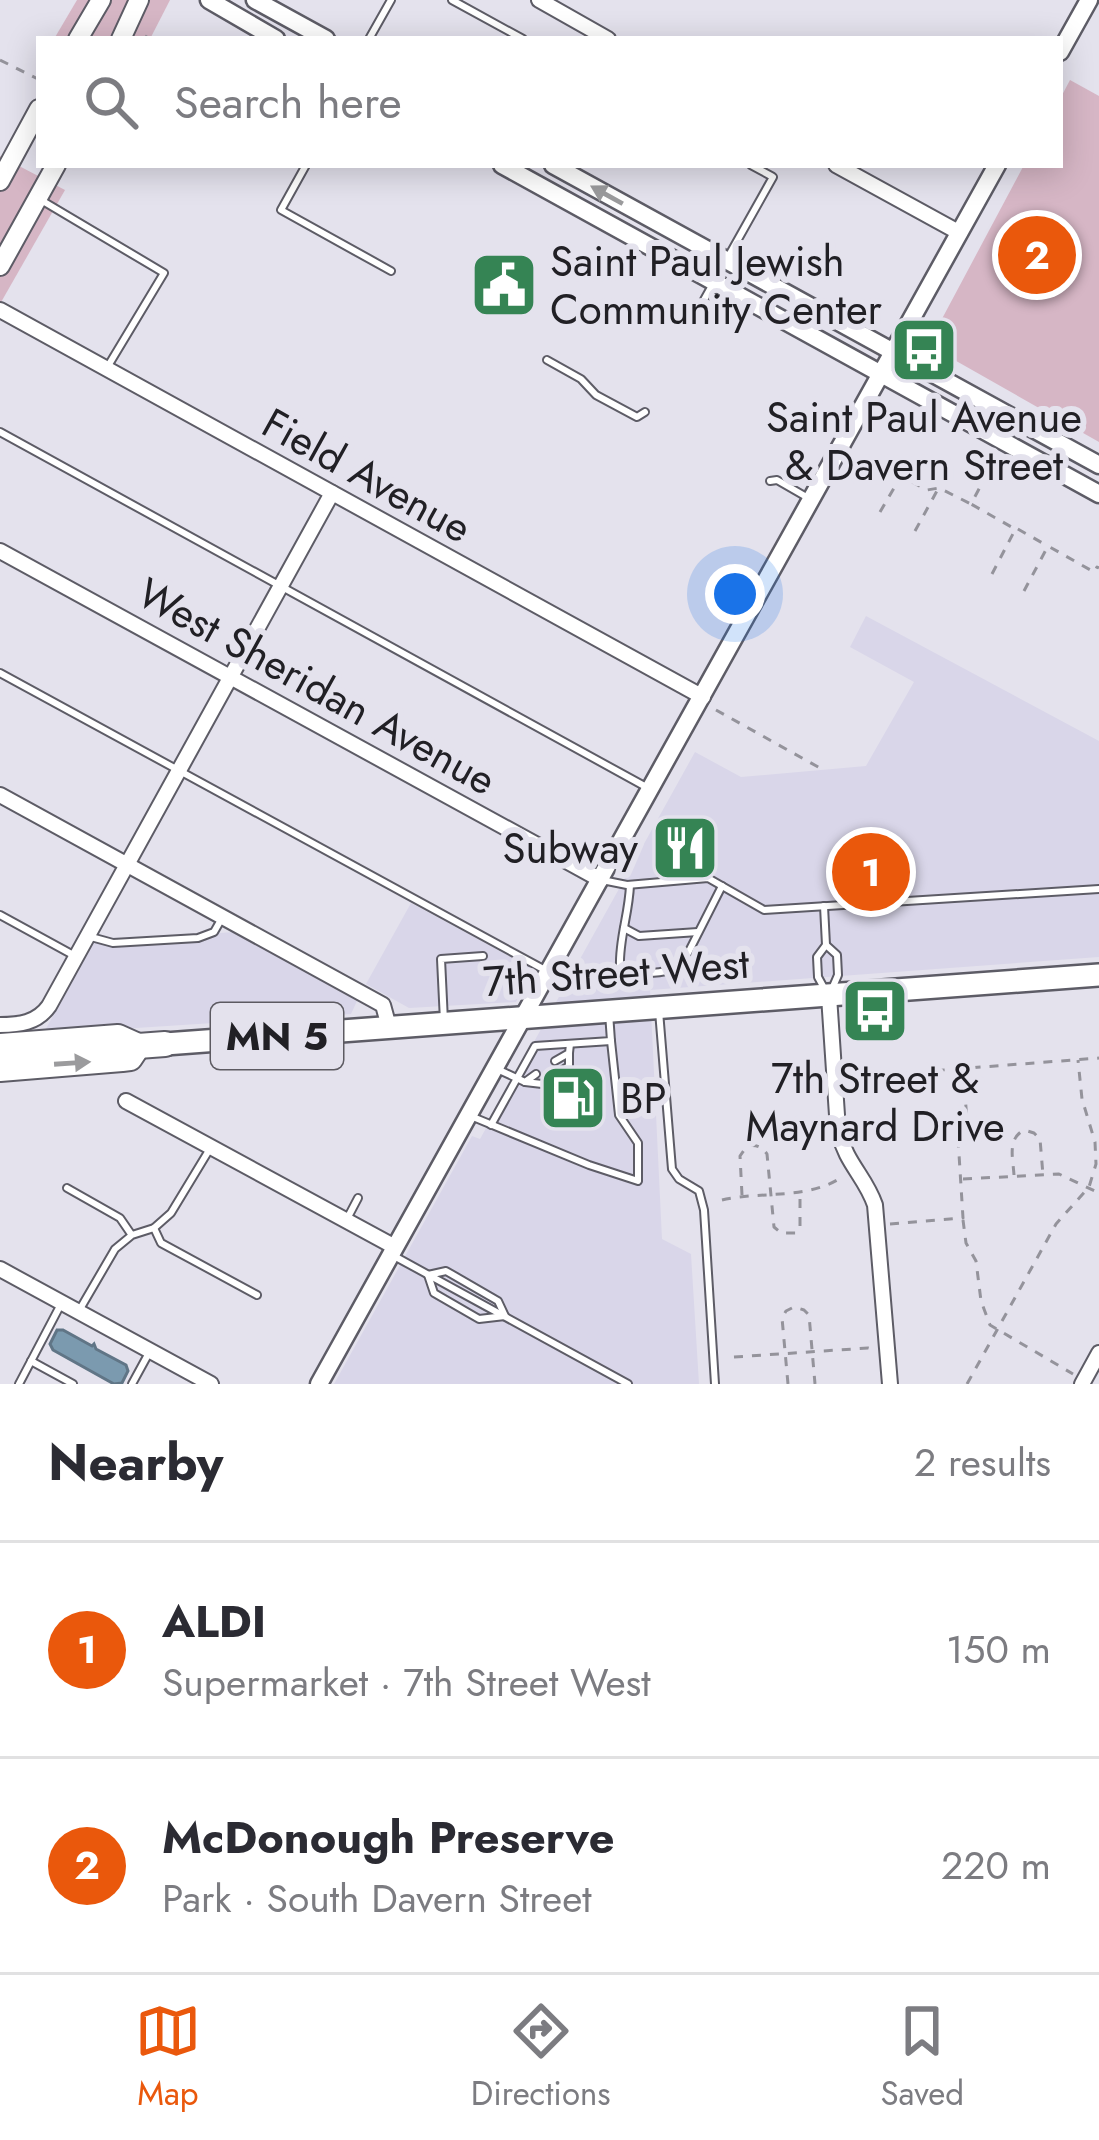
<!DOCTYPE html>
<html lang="en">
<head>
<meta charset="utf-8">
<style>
  :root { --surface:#fff; --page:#f7f7f7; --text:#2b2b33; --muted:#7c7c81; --line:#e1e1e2; --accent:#ea580c }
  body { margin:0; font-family:Jost,sans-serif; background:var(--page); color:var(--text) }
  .you { position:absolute; left:735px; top:594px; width:42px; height:42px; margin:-30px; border:9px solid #fff; border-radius:50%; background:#1a73e8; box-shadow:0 0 0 18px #1a73e833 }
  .badge { display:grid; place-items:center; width:78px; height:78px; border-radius:50%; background:var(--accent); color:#fff; font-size:39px; font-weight:700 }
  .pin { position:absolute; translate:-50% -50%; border:6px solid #fff; box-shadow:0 3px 12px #0006 }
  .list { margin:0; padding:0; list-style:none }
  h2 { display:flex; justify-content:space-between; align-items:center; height:156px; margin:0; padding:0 48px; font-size:51px }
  h2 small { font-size:39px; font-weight:400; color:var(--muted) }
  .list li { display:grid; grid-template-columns:78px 1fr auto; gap:36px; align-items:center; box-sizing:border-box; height:216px; padding:0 48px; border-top:3px solid var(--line) }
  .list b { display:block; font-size:45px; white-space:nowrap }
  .list p { margin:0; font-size:39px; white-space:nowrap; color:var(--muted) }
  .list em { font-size:39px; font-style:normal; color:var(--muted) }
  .icon { flex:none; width:66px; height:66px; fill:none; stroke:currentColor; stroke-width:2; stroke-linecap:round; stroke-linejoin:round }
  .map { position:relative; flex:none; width:1099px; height:1384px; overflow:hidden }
  .search { position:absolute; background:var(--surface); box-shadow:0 6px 30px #0003; left:36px; right:36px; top:36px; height:132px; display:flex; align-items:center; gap:30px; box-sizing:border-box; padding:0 42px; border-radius:0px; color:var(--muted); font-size:45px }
  .sheet { height:588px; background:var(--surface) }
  nav { display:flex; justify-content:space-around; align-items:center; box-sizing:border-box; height:168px; border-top:3px solid var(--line); background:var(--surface); font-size:33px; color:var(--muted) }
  nav a { display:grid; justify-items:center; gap:6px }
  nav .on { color:var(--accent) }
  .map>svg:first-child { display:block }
</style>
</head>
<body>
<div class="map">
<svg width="1099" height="1384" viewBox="0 0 1099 1384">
  <rect width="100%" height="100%" fill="#e4e2ed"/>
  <!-- built -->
  <g fill="#d9d6e9">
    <polygon points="866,616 1099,741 1099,957 650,990 662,1239 691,1254 699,1384 334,1384 472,1136 480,1139 695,752 741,777 866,766 914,682 850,647"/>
    <polygon points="411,903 533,969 516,1002 409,1008 366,984"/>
    <polygon points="234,932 357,1001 351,1014 43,1034 94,942"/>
  </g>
  <!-- green -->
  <g fill="#d6b6c5">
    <polygon points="77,0 170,0 150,39 54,39"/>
    <polygon points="1070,80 1099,96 1099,442 928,345 1024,165 1060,165 1060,99"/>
    <polygon points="0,156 65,190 0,304"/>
  </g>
  <!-- water -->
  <polygon fill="#7b9aaf" stroke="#607586" stroke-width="3" points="57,1330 63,1330 92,1346 94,1344 96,1349 126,1365 128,1371 122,1383 114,1384 53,1350 50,1344"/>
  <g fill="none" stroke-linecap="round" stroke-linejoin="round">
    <!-- service casing -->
    <g stroke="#5d5c66" stroke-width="10">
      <g id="service">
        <polyline points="452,0 523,39"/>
        <polyline points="369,39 391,0"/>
        <polyline points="306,165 281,210 391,271"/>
        <polyline points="41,200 164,273 108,366"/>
        <polyline points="691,323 773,177 751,165"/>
        <polyline points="547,360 581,379 596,395 637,417 645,412"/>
        <polyline points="0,432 648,788"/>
        <polyline points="770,481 777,480 810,499"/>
        <polyline points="0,673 545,970"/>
        <polyline points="602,880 627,885 708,878 764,910 1099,889"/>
        <path d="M630 885C629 914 619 938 620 966 636 977 665 974 682 965L722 886"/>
        <polyline points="824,906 826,945 817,957 818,977 824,988"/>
        <polyline points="0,915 75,956"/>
        <polyline points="624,928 639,936 698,932"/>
        <polyline points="91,937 113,943 198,938 214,932 222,918"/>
        <polyline points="826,945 837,955 838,975 832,989"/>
        <polyline points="659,1011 672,1169 679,1179 699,1191 704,1210 715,1384"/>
        <polyline points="444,1021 441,959 483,956"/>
        <polyline points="555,1061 569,1053 570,1044"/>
        <polyline points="497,1069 525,1082 536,1074"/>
        <polyline points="561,1071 569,1066 569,1054"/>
        <polyline points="525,1082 542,1084"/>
        <polyline points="473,1117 589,1165 638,1181 638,1143 619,1115 611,1041"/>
        <polyline points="491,1125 535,1046 611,1041 609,1013"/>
        <polyline points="67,1188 120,1218 131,1234"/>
        <polyline points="348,1217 358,1198"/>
        <polyline points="154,1228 161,1243 257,1295"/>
        <polyline points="394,1256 628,1384"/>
        <polygon points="446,1271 498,1301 505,1316 479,1319 434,1293 428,1275"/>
        <polyline points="80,1309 115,1249 132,1235 154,1228 171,1213 211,1147"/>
        <polyline points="31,1361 73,1384"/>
        <polyline points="19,1384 60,1306"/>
        <polyline points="132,1384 150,1351"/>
      </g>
    </g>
    <!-- minor casing -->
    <g stroke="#5d5c66" stroke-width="18">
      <g id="minor">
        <polyline points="539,0 608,39"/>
        <polyline points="836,165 960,233"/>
        <polyline points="0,310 703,697"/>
        <polyline points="0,551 601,880"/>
        <polyline points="0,795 383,1005 389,1027"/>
        <path d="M829 996 838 1130C846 1164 865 1176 875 1205L890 1384"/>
        <path d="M0 1025C19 1025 37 1023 49 1006L332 493"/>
        <polyline points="126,1101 395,1247"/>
        <polyline points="0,1269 211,1384"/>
        <polyline points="1082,1384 1099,1353"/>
      </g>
    </g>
    <!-- tertiary casing -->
    <g stroke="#5d5c66" stroke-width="21">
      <g id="tertiary">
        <polyline points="209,0 276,39"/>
        <polyline points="255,0 326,39"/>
        <polyline points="1060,52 1089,0"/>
        <polyline points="502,165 1099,494"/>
        <polyline points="553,165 1099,465"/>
        <polyline points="319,1384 997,165"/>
      </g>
    </g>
    <!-- secondary casing -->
    <g stroke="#5d5c66" stroke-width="22">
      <g id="secondary">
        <polyline points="78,39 101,0"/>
        <polyline points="121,39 139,0"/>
        <polyline points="0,181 39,109"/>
        <polyline points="0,266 56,165"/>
      </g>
    </g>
    <!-- primary casing -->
    <g stroke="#5d5c66" stroke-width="26">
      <polyline id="primary" points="165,1044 1099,975"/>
    </g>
    <!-- motorway casing -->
    <g stroke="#5d5c66" stroke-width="28">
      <g id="motorway">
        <polyline points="0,1046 118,1037 138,1046"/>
        <polyline points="138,1046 165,1044"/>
        <polyline points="0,1069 122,1059 130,1058 138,1046"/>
      </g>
    </g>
    <!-- path -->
    <g stroke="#94939b" stroke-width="3" stroke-dasharray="9 9" stroke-linecap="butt">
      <polyline points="145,36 150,39"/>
      <polyline points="0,60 38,79"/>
      <polyline points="996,457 971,504 1015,529"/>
      <polyline points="880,512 901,476 927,490 939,488 971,504"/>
      <polyline points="915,531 938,489"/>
      <polyline points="992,574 1016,528 1046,545"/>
      <polyline points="1024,591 1048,546 1094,572 1097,567 1099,568"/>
      <polyline points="716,710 820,768"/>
      <polyline points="853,1095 869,1093 891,1074 1099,1058"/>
      <path d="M1014 1175C1013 1158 1007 1139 1024 1130L1034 1133 1040 1139 1043 1175"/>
      <polyline points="963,1179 1059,1174 1099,1193"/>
      <path d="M742 1195 740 1156 747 1146C757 1144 762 1147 767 1154L774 1227 781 1233H796L800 1226V1191"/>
      <path d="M722 1200C760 1191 808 1200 842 1177"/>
      <polyline points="963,1220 966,1243 976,1261 981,1301 990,1325 1073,1374"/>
      <polyline points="890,1224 963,1218 958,1138 967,1121 963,1068"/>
      <polyline points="734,1357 868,1348 876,1350"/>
      <polyline points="788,1384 782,1318 786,1311 794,1307 804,1310 809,1315 815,1384"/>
      <polyline points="967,1384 1056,1224 1089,1187 1096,1164 1095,1142 1082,1099 1078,1060"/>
    </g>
    <!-- service -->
    <use href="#service" stroke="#fff" stroke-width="6"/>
    <!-- minor -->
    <use href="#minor" stroke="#fff" stroke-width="14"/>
    <!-- tertiary -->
    <use href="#tertiary" stroke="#fff" stroke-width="16"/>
    <!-- secondary -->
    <use href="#secondary" stroke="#fff" stroke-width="18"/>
    <!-- primary -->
    <use href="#primary" stroke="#fff" stroke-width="21"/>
    <!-- motorway -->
    <use href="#motorway" stroke="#fff" stroke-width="24"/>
  </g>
  <!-- one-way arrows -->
  <defs><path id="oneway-solid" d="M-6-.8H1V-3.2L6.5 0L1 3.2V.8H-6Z" transform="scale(3)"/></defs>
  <g fill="#9b9b9d">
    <use href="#oneway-solid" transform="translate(607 195) rotate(-151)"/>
    <use href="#oneway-solid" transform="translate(72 1063) rotate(-4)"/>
  </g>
  <!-- icons -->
  <defs>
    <g id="civic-square" transform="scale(3.45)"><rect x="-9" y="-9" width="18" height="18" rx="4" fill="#358454" stroke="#e4e2ed"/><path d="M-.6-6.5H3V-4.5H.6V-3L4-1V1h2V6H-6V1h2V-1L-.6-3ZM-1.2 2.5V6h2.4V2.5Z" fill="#fff"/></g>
    <g id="bus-square" transform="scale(3.45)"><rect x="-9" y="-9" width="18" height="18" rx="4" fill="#358454" stroke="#e4e2ed"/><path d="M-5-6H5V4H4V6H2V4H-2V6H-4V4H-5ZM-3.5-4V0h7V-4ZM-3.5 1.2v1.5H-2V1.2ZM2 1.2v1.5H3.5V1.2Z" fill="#fff"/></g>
    <g id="restaurant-square" transform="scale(3.45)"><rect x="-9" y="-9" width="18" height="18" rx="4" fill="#358454" stroke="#e4e2ed"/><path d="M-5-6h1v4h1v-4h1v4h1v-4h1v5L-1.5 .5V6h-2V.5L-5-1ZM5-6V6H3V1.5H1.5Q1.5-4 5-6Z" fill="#fff"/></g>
    <g id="fuel-square" transform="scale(3.45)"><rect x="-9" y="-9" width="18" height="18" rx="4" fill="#358454" stroke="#e4e2ed"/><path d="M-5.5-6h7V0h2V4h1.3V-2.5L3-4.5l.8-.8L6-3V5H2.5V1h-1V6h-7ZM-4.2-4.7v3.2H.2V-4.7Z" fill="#fff"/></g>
  </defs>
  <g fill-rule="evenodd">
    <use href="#civic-square" x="504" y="285"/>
    <use href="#bus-square" x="924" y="350"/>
    <use href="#restaurant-square" x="685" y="848"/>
    <use href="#bus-square" x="875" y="1011"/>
    <use href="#fuel-square" x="573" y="1098"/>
  </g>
  <g text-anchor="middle" stroke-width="12" stroke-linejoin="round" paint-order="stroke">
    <!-- shield labels -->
    <rect fill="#e4e2ed" stroke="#5c5a61" stroke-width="3" x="211" y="1003" width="132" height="66" rx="9"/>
    <g font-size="39" font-weight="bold" fill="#212025">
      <text x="277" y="1050">MN 5</text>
    </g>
    <!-- poi labels -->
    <g font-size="42" fill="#212025" stroke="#e4e2ed" text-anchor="start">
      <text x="550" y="276">Saint Paul Jewish<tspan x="550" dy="48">Community Center</tspan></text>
      <text x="924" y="432" text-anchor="middle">Saint Paul Avenue<tspan x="924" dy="48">&amp; Davern Street</tspan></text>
      <text x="638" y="863" text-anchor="end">Subway</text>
      <text x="875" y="1093" text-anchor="middle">7th Street &amp;<tspan x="875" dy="48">Maynard Drive</tspan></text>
      <text x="620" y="1113">BP</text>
    </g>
    <!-- street labels -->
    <g font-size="42" fill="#212025" stroke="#e4e2ed">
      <text transform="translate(367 475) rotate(29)" y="15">Field Avenue</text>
      <text transform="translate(317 686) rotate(29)" y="15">West Sheridan Avenue</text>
      <text transform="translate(616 972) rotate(-4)" y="15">7th Street West</text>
    </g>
  </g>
</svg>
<div class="you"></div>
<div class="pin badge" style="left:871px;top:872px">1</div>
<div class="pin badge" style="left:1037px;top:255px">2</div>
<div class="search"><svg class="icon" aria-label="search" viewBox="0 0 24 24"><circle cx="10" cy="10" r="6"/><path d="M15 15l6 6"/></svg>Search here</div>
</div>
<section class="sheet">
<h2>Nearby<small>2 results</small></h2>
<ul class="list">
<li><span class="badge">1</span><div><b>ALDI</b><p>Supermarket · 7th Street West</p></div><em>150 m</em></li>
<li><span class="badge">2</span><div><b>McDonough Preserve</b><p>Park · South Davern Street</p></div><em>220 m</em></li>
</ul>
</section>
<nav>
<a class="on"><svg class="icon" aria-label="map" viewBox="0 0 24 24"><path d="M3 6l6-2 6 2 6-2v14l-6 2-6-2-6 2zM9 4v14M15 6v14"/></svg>Map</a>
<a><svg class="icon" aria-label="directions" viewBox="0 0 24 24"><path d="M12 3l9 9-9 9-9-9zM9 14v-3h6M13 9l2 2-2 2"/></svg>Directions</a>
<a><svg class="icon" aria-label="saved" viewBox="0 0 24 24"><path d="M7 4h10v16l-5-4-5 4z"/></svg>Saved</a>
</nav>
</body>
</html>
